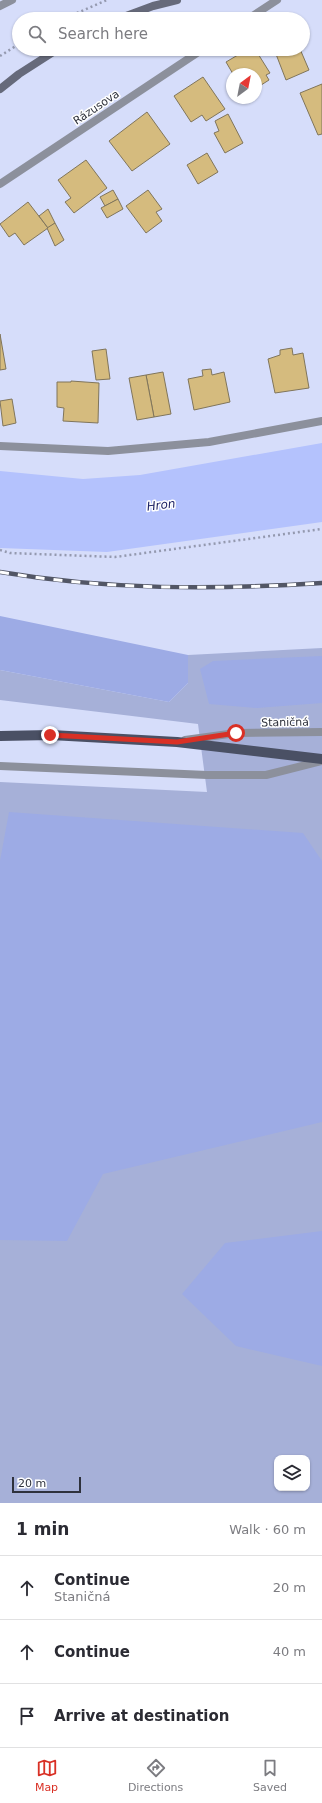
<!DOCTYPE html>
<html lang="en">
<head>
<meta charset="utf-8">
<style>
  :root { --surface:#fff; --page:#f2f2f3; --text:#2b2b33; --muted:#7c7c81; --line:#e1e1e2; --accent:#d93025 }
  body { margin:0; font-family:"DejaVu Sans",sans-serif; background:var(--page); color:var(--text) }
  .controls { position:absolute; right:12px; bottom:12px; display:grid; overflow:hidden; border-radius:8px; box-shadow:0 1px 3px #0004 }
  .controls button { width:36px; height:36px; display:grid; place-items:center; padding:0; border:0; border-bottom:1px solid var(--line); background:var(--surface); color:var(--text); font:20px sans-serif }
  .compass { position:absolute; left:226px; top:68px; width:36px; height:36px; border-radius:50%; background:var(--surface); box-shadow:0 1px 3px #0004; rotate:32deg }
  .scale { position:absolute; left:12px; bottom:10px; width:69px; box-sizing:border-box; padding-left:4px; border:2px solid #2e313c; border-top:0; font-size:11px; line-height:14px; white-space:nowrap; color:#2e313c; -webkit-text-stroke:3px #fff; paint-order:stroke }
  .stop { position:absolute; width:12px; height:12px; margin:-9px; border:3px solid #d93025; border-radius:50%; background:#fff }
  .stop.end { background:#d93025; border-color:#fff; box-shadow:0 1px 4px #0008 }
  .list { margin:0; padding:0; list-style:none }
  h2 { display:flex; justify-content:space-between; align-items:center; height:52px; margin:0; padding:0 16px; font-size:17px }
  h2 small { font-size:13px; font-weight:400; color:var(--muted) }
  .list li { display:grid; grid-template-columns:26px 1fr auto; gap:12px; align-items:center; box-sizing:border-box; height:64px; padding:0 16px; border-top:1px solid var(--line) }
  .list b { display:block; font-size:15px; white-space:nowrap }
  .list p { margin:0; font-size:13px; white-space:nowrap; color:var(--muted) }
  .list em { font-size:13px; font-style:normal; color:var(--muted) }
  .icon { flex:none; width:22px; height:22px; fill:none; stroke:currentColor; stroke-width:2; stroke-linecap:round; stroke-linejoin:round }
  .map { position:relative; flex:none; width:322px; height:1503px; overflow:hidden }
  .search { position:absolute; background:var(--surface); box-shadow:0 1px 3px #0004; left:12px; right:12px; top:12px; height:44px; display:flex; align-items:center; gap:10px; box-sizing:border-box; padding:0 14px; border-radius:22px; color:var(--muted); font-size:15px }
  .sheet { height:244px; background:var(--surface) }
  nav { display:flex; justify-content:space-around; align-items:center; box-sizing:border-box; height:56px; border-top:1px solid var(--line); background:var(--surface); font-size:11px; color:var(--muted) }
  nav a { display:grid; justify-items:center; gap:2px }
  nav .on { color:var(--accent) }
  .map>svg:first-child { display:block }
</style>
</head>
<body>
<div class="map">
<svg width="322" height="1503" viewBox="0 0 322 1503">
  <rect width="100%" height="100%" fill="#d6ddfa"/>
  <!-- green -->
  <path fill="#a6b0d8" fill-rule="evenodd" d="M322 648V1503H0V782L207 792 198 724 0 700V670L169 702 188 683V655ZM277 1458H307V1488H277Z"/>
  <!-- forest -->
  <g fill="#9dabe5">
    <polygon points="0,616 188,655 188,683 169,702 0,670"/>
    <polygon points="322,656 322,703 257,708 209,704 200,669 213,661"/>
    <polygon points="9,812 303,833 322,861 322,1122 103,1174 67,1241 0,1240 0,861"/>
    <polygon points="322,1231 322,1366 236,1346 182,1294 225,1243"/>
  </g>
  <!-- water -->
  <polygon fill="#b4c2fd" points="322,443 322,522 107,552 0,548 0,471 83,479 140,475"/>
  <!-- building -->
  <g fill="#d5bb7e" stroke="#80755b">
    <polygon points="248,49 255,49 270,73 266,75 269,80 258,87 256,84 256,74 233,74 226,62"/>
    <polygon points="274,49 300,49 309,70 286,80"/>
    <polygon points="203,77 225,109 206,121 202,115 191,122 174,96"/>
    <polygon points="322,84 322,134 318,135 300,93"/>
    <polygon points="147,112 170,144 132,171 109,141"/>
    <polygon points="228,114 243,143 225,153 214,133 219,131 215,121"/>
    <polygon points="207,153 218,172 198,184 187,165"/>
    <polygon points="86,160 107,188 74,213 65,202 71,198 58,180"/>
    <polygon points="113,190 118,199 105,206 100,197"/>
    <polygon points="148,190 162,209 156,212 162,221 146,233 126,206"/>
    <polygon points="118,199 123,209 107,218 101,208"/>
    <polygon points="28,202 48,228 24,245 15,233 9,237 0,224"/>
    <polygon points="48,209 55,223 48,228 39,216"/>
    <polygon points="55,223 64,240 55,246 47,228"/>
    <polygon points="0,334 6,369 0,370"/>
    <polygon points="292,348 293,355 303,353 309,388 275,393 268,359 280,355 280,350"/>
    <polygon points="106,349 110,379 96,380 92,351"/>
    <polygon points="211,369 212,375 224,372 230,402 194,410 188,379 203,376 202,370"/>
    <polygon points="163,372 171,414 154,417 146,375"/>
    <polygon points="146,375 154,417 137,420 129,378"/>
    <polygon points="71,381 99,383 98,423 63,421 64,408 57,407 57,382 71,382"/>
    <polygon points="12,399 16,423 3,426 0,401"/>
  </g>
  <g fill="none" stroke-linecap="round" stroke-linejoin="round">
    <!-- path -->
    <g stroke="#9499af" stroke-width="2.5" stroke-dasharray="2 3" stroke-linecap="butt">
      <polyline points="63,19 107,0"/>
      <polyline points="0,56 19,44"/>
      <polyline points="0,550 10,553 115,557 322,529"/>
    </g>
    <!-- service -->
    <g stroke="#8c909c" stroke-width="8">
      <polyline points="0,6 12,0"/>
      <polyline points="0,766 207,775 266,775 322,761"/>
    </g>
    <!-- minor -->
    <g stroke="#8c909c" stroke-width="8">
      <polyline points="248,19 277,0"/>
      <polyline points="0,184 203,49"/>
      <polyline points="0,446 108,451 209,442 322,421"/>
    </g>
    <!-- tertiary -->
    <polyline stroke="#8c909c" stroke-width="8" points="185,740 236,733 322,732"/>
    <!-- secondary -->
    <g stroke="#666a7b" stroke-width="8">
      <polyline points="118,19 153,6 177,0"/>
      <polyline points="0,89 19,74 58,49"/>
    </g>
    <!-- primary -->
    <polyline stroke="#4a5064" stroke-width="10" points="0,736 51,735 177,742 322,759"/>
    <!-- rail casing -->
    <g stroke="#525665" stroke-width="4.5">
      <path id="rail" d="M0 572C107 590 214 590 322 583"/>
    </g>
    <!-- rail -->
    <use href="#rail" stroke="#fff" stroke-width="3" stroke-dasharray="9" stroke-linecap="butt"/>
  </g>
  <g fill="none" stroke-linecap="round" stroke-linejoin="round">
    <!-- route -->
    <polyline stroke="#d93025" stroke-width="5" points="50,735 177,742 236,733"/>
  </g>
  <g text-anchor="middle" stroke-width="3" stroke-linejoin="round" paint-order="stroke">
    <!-- street labels -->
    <g font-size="11" fill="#2e313c" stroke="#fff">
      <text transform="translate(96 107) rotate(-34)" y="4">Rázusova</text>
      <text transform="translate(285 722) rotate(-1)" y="4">Staničná</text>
    </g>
    <!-- water labels -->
    <g font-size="12" font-style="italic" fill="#202567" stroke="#fff">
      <text transform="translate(161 505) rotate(-7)" y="4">Hron</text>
    </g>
  </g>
</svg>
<div class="controls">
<button><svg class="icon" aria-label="layers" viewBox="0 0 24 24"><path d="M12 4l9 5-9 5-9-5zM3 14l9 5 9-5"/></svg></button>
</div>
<svg class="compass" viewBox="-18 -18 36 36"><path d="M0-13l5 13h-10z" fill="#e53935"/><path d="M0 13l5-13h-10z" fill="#7c7c81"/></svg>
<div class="scale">20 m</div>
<div class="stop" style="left:236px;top:733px"></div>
<div class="stop end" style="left:50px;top:735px"></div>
<div class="search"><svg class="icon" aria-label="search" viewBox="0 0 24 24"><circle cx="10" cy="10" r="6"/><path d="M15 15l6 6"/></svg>Search here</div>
</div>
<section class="sheet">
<h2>1 min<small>Walk · 60 m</small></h2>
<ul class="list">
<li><svg class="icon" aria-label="ahead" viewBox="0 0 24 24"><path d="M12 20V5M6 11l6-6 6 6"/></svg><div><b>Continue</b><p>Staničná</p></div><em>20 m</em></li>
<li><svg class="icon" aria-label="ahead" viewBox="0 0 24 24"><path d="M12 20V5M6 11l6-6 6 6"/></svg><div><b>Continue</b></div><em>40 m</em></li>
<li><svg class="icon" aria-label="arrive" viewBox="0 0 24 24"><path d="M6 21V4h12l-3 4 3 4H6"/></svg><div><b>Arrive at destination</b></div></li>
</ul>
</section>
<nav>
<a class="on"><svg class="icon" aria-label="map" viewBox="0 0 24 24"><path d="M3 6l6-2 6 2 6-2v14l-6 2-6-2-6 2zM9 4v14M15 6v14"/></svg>Map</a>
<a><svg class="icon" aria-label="directions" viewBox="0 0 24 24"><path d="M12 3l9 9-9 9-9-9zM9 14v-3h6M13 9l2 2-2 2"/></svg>Directions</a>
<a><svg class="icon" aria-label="saved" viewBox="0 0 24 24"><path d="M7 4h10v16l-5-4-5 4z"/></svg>Saved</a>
</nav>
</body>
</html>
